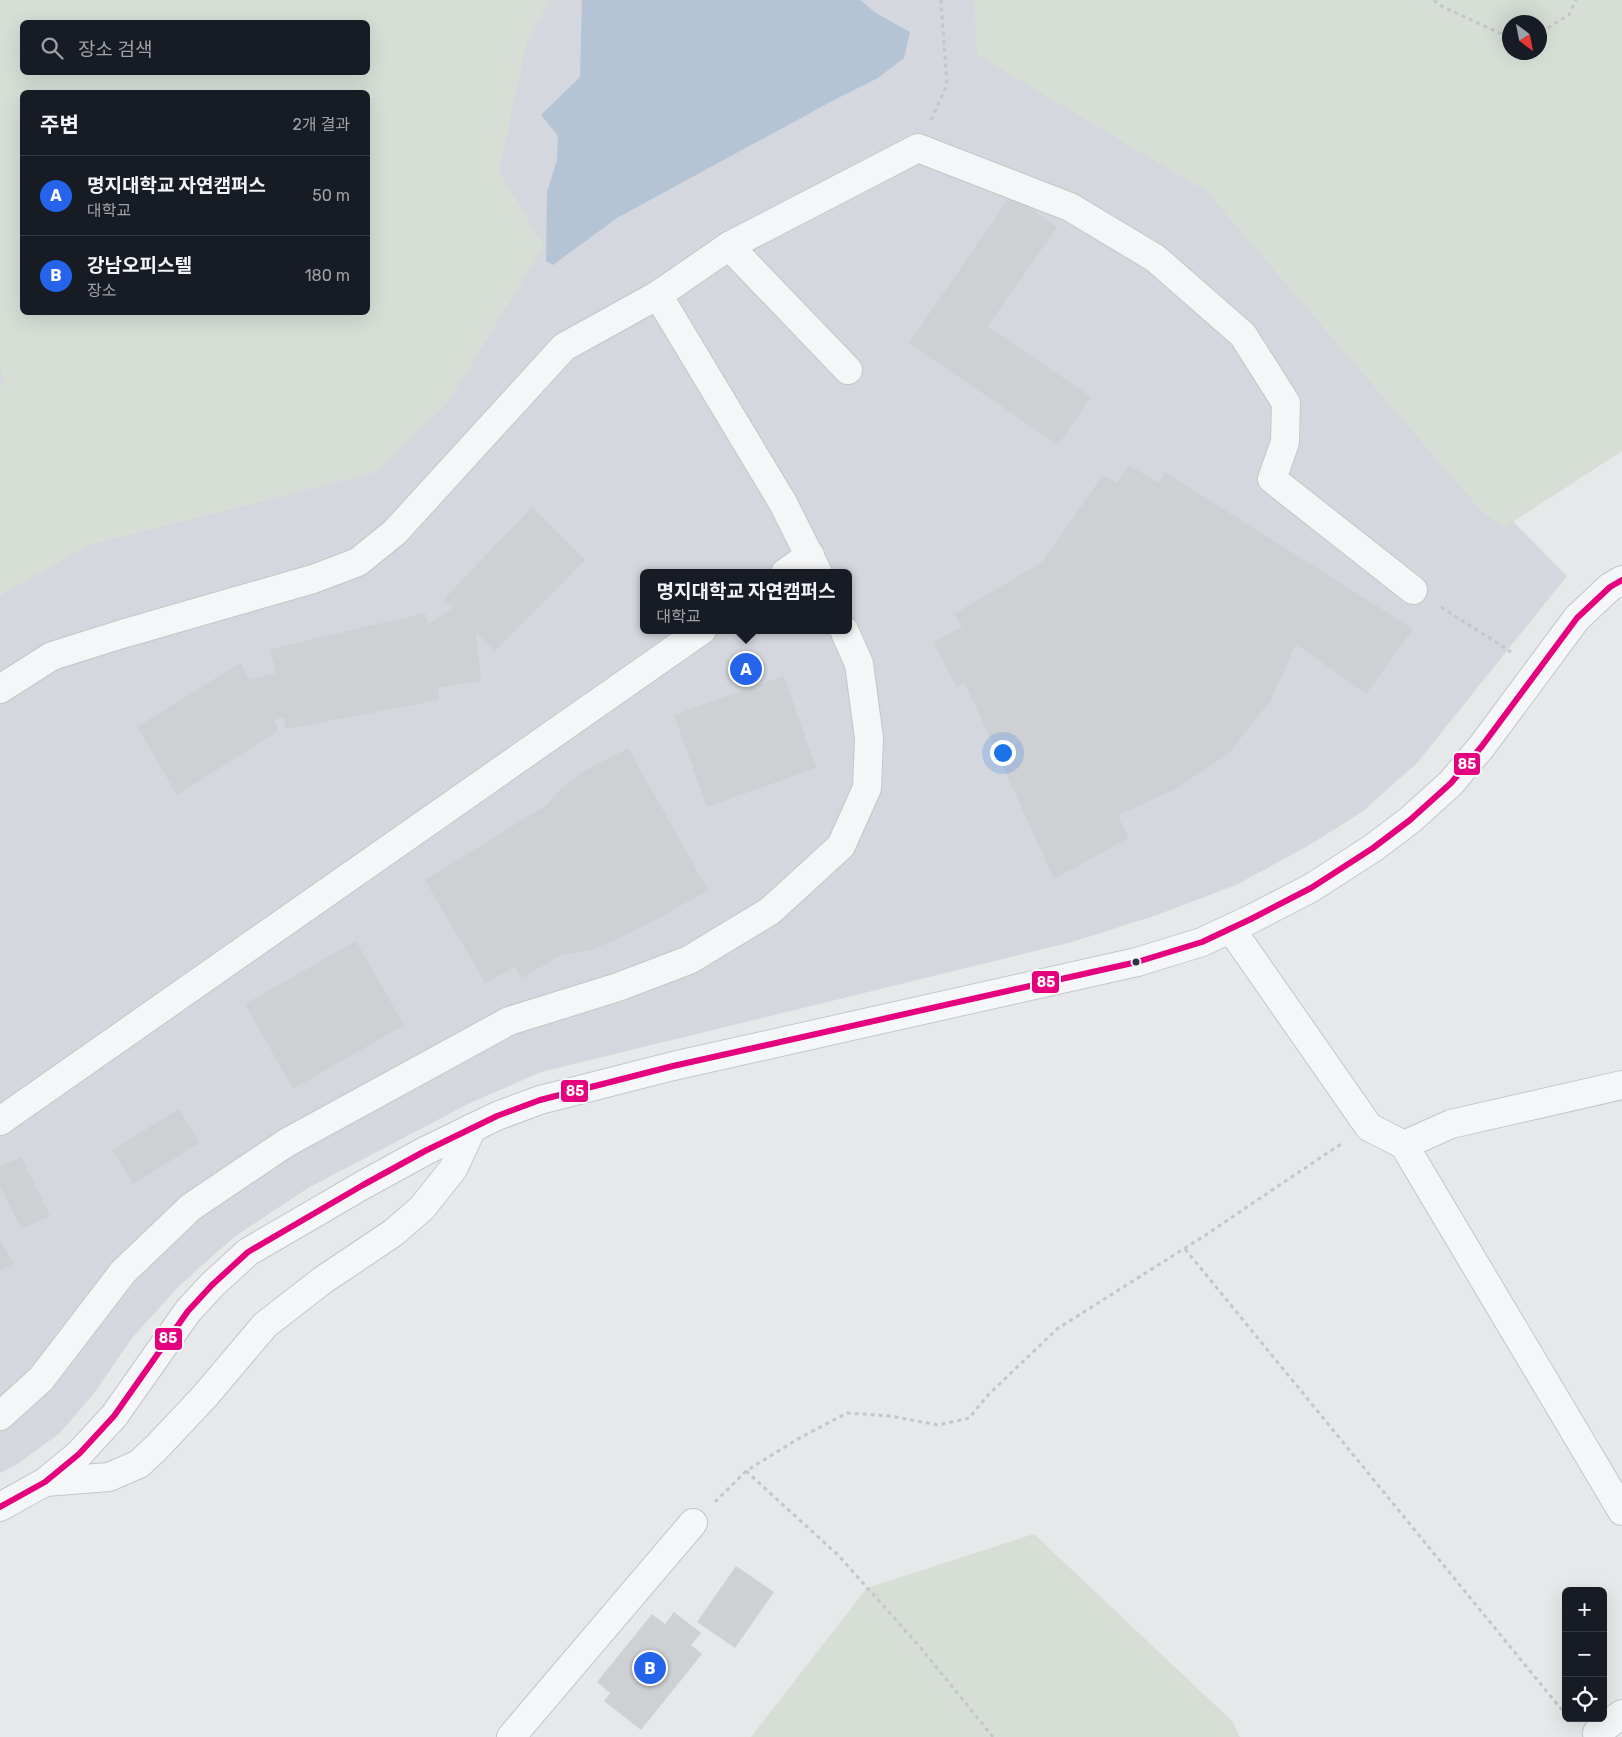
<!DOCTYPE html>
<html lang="ko">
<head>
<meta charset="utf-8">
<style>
  :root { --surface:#171b24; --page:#242831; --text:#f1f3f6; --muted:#9ea1a6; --line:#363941; --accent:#2563eb }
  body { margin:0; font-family:Rubik,"Noto Sans KR",sans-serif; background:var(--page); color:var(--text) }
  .controls { position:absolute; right:15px; bottom:15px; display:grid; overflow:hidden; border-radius:8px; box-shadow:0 5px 20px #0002 }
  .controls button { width:45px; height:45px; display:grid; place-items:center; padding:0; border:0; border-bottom:1px solid var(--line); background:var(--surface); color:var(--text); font:25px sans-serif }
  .compass { position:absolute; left:1502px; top:15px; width:45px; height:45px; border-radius:50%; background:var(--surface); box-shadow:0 5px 20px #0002; rotate:148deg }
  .you { position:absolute; left:1002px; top:752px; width:18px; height:18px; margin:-12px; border:4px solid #fff; border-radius:50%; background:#1a73e8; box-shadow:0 0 0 8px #1a73e833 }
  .badge { display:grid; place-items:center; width:32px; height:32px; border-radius:50%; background:var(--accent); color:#fff; font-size:16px; font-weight:700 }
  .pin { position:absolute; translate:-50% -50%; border:2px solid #fff; box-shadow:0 1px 5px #0006 }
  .popup { position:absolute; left:640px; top:569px; width:212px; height:65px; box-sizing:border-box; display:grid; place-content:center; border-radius:8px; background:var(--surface); filter:drop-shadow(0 1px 4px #0005); font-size:16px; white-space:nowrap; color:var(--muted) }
  .popup b { font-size:19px; color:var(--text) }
  .popup::after { content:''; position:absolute; left:50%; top:100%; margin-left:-10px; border:10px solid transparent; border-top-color:var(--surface) }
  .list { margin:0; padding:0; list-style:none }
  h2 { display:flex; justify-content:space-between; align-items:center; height:65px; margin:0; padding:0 20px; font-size:21px }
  h2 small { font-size:16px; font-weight:400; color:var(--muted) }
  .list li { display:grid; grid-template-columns:32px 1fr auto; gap:15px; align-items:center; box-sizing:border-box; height:80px; padding:0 20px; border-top:1px solid var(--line) }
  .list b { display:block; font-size:19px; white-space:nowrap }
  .list p { margin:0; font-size:16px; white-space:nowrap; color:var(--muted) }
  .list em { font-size:16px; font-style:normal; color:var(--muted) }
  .icon { flex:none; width:28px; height:28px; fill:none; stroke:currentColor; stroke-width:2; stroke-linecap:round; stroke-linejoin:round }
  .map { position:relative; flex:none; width:1622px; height:1737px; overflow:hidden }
  .search { position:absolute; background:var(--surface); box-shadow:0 5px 20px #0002; left:20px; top:20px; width:350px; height:55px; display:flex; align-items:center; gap:12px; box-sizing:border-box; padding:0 18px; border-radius:8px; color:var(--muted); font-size:19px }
  .panel { position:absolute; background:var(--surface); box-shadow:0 5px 20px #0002; left:20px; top:90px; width:350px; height:225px; border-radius:8px }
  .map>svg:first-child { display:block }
</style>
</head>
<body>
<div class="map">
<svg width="1622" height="1737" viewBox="0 0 1622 1737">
  <rect width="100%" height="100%" fill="#e6e8ea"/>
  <!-- built -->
  <path fill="#d4d7dd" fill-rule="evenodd" d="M0 0H1377L1411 418 1567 576 1417 763 1362 812 1306 847 1236 885 1157 915 1072 942 541 1072 470 1103 308 1188 234 1237 179 1286 132 1338 95 1392 60 1433 16 1465 0 1473ZM22 22H368V72H22ZM22 92H368V312H22ZM644 573H848V630H644Z"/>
  <!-- green -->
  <g fill="#d6ded6" fill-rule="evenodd">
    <path d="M0 0H549L526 45 499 171 544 246 449 401 377 472 89 545 0 596V387L4 383 0 367ZM22 22H368V72H22ZM368 92V312H22V92Z"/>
    <path d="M974 0H1622V451L1505 527 1483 513 1206 191 977 55ZM1510 22H1540V52H1510Z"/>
    <polygon points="1034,1534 1232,1721 1240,1737 751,1737 867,1588"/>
  </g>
  <!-- water -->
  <polygon fill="#b4c4d5" points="582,0 860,0 876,13 910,32 904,58 878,78 834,100 617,218 553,265 546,261 547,192 557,160 558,136 541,115 580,77"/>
  <!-- building -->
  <g fill="#ced0d3">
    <polygon points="1011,195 1057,227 988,326 1091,397 1058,445 909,343"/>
    <polygon points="1129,465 1158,483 1165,472 1413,629 1366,694 1296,644 1271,700 1228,754 1174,790 1118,815 1128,838 1054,879 965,683 957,687 933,642 962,627 954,614 1042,562 1103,475 1117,483"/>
    <polygon points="532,507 585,560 495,651 476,632 481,681 438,688 439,700 286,729 284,717 274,720 278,731 177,795 137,727 240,663 250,680 276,673 270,649 425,613 428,624 453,608 444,599"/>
    <polygon points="784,676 816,768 707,807 674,715"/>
    <polygon points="628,748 708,890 661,917 617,939 590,950 561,955 522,978 515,967 485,983 425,880 548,804 559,791 579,774"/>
    <polygon points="356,941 404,1025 293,1089 245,1004"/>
    <polygon points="179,1109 199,1143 133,1184 112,1150"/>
    <polygon points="21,1157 50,1216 21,1229 0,1185 0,1167"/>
    <polygon points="0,1240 14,1263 0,1271"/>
    <polygon points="736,1566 774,1592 735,1648 697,1622"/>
    <polygon points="674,1612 701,1633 691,1645 702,1654 641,1730 604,1701 610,1693 597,1682 652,1614 665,1624"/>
  </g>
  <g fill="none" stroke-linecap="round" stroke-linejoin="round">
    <!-- minor casing -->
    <g stroke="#c4c6c8" stroke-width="30">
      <g id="minor">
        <polyline points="729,246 848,370"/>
        <polyline points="658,295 783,503 818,573"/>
        <polyline points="785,573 810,555"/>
        <polyline points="0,689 52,656 122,634 313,579 358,562 395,532 564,347 658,295 729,246 918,148 1070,207 1155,258 1243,335 1286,403 1285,442 1272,479 1413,590"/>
        <polyline points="1231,929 1369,1127 1404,1145 1451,1124 1622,1085"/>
        <polyline points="0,1121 702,630"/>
        <polyline points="1404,1145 1622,1511"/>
        <polyline points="0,1416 41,1379 123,1272 191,1207 286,1143 509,1021 618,987 689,960 770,911 841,846 867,788 869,738 859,664 844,630"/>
        <polyline points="45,1482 109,1477 139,1464 157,1447 205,1396 265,1325 323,1280 393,1233 422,1208 453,1169 472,1128"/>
        <polyline points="0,1507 45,1482 79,1454 114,1416 188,1311 212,1285 248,1252 363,1185 425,1151 497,1116 540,1100 673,1066 1137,962 1202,942 1251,919 1311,888 1373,848 1410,820 1451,783 1482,746 1577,618 1610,587 1622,580"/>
        <polyline points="1597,1733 1622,1714"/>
        <polyline points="511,1737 693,1523"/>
      </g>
    </g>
    <!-- path -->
    <g stroke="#c5c6ca" stroke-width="3" stroke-dasharray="4 4" stroke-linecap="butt">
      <polyline points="1434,0 1439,5 1504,35 1510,34"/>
      <polyline points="1540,30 1546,29 1569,15 1576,0"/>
      <polyline points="931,120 947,85 941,0"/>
      <polyline points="1441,607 1511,652"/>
      <polyline points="1185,1249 1566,1715"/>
      <polyline points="746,1471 839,1556 920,1647 993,1737"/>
      <polyline points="715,1502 746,1471 796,1440 847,1413 891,1416 938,1425 969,1418 989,1394 1057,1329 1204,1236 1290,1178 1341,1144"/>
    </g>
    <!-- minor -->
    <use href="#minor" stroke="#f5f6f7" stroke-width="28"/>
    <!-- bus-1 casing -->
    <g stroke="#f4f6f9" stroke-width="10">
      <polyline id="bus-1" points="0,1507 45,1482 79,1454 114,1416 188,1311 212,1285 248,1252 363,1185 425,1151 497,1116 540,1100 673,1066 1137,962 1202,942 1251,919 1311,888 1373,848 1410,820 1451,783 1482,746 1577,618 1610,587 1622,580"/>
    </g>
    <!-- bus-1 -->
    <use href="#bus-1" stroke="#e5007d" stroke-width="6"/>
  </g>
  <!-- markers -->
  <circle fill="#2b3445" stroke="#f4f6f9" stroke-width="2" cx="1136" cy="962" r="4.5"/>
  <g stroke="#f4f6f9" stroke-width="2">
    <rect x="1453" y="752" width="28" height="24" rx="5" fill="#e5007d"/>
    <rect x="1031" y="970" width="29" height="24" rx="5" fill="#e5007d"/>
    <rect x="560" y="1079" width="29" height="24" rx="5" fill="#e5007d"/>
    <rect x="154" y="1327" width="29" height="24" rx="5" fill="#e5007d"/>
  </g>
  <g font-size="14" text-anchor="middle" font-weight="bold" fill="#fff">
    <text x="1467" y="769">85</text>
    <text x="1046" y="987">85</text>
    <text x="575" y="1096">85</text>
    <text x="168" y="1343">85</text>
  </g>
</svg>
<div class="controls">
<button>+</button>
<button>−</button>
<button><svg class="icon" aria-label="locate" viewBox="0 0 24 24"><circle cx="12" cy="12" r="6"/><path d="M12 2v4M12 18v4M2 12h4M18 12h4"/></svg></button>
</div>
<svg class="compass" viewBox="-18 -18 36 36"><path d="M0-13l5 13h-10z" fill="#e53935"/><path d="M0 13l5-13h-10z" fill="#9ea1a6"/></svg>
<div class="you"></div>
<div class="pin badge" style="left:746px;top:669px">A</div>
<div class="popup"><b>명지대학교 자연캠퍼스</b>대학교</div>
<div class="pin badge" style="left:650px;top:1668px">B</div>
<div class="search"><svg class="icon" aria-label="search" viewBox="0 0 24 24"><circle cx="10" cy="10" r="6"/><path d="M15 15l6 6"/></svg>장소 검색</div>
<section class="panel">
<h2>주변<small>2개 결과</small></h2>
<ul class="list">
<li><span class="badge">A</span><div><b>명지대학교 자연캠퍼스</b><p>대학교</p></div><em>50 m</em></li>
<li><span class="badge">B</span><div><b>강남오피스텔</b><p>장소</p></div><em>180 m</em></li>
</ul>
</section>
</div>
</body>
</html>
